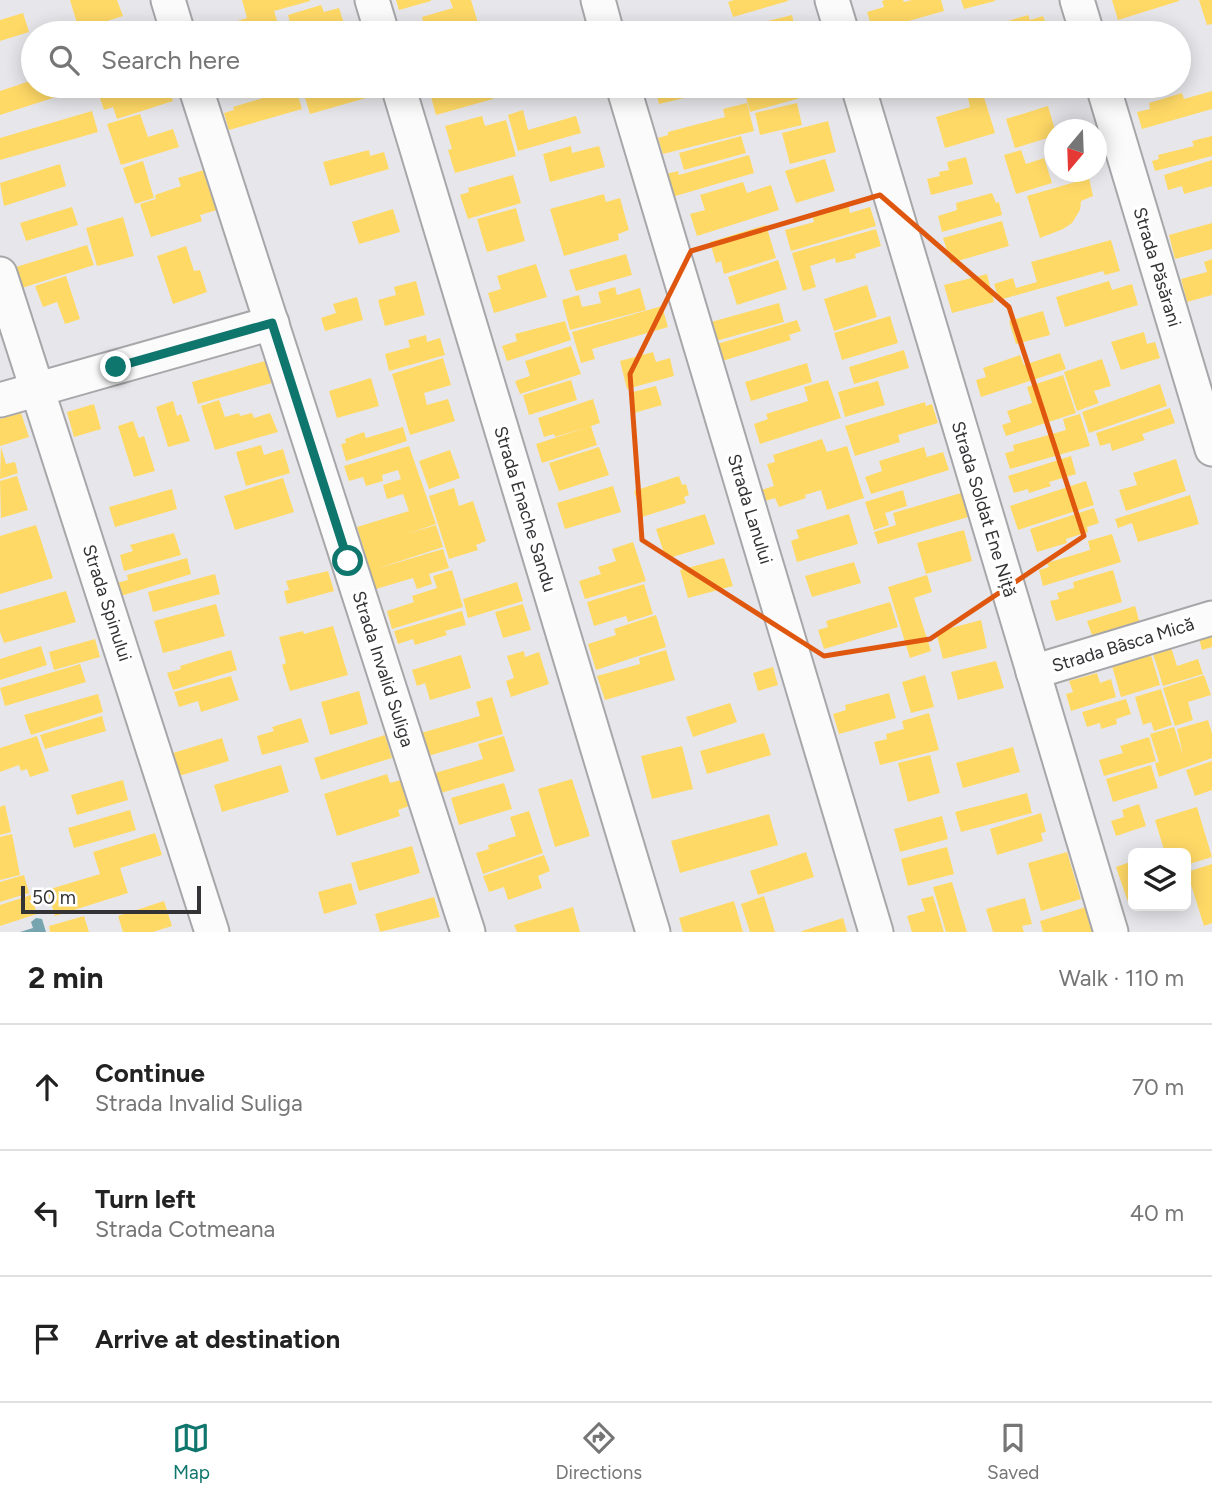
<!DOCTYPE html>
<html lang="en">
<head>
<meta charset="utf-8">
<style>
  :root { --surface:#fff; --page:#f6f6f6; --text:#222; --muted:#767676; --line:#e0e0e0; --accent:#0f766e }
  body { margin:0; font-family:Figtree,sans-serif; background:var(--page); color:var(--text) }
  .controls { position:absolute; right:21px; bottom:21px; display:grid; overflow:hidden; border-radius:10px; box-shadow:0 4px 18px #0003 }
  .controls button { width:63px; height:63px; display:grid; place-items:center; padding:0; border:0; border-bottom:2px solid var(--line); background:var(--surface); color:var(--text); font:35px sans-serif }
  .compass { position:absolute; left:1044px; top:119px; width:63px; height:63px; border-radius:50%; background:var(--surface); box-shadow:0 4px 18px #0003; rotate:199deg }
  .scale { position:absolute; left:21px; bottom:18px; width:180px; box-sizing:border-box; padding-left:7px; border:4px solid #333336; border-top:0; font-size:19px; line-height:24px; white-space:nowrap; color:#333336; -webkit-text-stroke:5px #fff; paint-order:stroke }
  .stop { position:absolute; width:21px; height:21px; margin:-16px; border:5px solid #0f766e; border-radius:50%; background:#fff }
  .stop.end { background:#0f766e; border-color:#fff; box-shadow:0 2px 7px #0008 }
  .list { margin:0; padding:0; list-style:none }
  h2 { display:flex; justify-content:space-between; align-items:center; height:91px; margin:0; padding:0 28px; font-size:30px }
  h2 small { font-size:23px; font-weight:400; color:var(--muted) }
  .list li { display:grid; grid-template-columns:46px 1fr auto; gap:21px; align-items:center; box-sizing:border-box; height:126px; padding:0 28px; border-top:2px solid var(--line) }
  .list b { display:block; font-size:26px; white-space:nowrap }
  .list p { margin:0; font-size:23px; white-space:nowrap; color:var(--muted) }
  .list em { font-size:23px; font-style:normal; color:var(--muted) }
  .icon { flex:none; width:38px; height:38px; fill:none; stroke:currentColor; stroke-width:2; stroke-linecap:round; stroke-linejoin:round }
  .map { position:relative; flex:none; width:1212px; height:932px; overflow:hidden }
  .search { position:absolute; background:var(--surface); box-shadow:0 4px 18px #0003; left:21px; right:21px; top:21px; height:77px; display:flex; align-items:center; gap:18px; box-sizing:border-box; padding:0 24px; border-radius:38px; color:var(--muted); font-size:26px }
  .sheet { height:469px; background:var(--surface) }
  nav { display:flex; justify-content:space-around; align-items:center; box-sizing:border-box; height:98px; border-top:2px solid var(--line); background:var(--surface); font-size:19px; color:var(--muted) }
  nav a { display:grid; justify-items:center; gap:4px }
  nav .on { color:var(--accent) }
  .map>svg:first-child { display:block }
</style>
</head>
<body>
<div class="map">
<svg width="1212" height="932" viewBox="0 0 1212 932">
  <rect width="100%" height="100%" fill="#e7e7eb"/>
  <!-- homes -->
  <g fill="#ffd966">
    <polygon points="70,0 117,0 123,16 79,30"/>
    <polygon points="242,0 310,0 310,1 274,11 279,27 259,33 198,33 247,18"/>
    <polygon points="396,0 431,0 431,1 399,10"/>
    <polygon points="450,0 471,0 478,23 443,33 419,33 416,23 423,21 422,17 453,8"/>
    <polygon points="734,0 788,0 788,1 733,17 728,2"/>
    <polygon points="885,0 903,0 904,2 912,0 941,0 944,11 873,31 867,12 884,7 882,1"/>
    <polygon points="961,0 995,0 995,1 964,9"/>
    <polygon points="1112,0 1179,0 1179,1 1118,20"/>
    <polygon points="1199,0 1212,0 1212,24 1207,25"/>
    <polygon points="321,5 324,12 339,8 345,27 321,33 293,33 288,15"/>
    <polygon points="23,13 29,32 0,41 0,20"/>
    <polygon points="792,15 796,33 730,33 728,24 739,21 740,28"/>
    <polygon points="1028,15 1030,20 1043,16 1049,33 985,33 984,28"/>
    <polygon points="75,22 78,33 41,33"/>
    <polygon points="33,80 33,86 59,86 62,95 0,115 0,91"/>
    <polygon points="96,86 168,86 173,101 117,119 113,107 104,110"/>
    <polygon points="271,86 295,86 302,109 229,130 224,113 234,110 233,107 266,97 264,88"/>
    <polygon points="310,86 370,86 373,96 310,114 302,88"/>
    <polygon points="450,86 489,86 493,99 436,115 430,93"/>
    <polygon points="660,86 712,86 714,91 659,104 655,87"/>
    <polygon points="743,86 831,86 832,89 750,112"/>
    <polygon points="1212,91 1212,109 1142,129 1137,112 1150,109 1149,103 1182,93 1184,99"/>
    <polygon points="983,94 995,133 945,148 936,117 970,107 968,98"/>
    <polygon points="747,103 754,131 663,154 658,138 668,135 668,132 725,117 723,109"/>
    <polygon points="797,103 802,125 760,135 755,113"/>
    <polygon points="1048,106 1055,130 1054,136 1015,148 1006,119"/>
    <polygon points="523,110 528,130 576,116 581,133 518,151 508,115"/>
    <polygon points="92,111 98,132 0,160 0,138"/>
    <polygon points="140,114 148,137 173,129 179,147 121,165 107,124"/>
    <polygon points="482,116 485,126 506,120 516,156 455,173 448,150 452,149 445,126"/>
    <polygon points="828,121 836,152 790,164 782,133"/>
    <polygon points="741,136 746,153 684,170 679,153"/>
    <polygon points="1212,136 1212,156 1155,171 1152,161 1159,159 1158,155 1194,146 1192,141"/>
    <polygon points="571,146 572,153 599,146 605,167 550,182 543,154"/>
    <polygon points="369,150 370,156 384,152 389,169 330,186 323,162"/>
    <polygon points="1021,150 1026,164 1044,158 1052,183 1016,194 1004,155"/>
    <polygon points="749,155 754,173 672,197 666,174 678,171 679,175"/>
    <polygon points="966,157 973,184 931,195 927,179 940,176 939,172 949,170 947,162"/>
    <polygon points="825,159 835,191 796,203 785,171"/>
    <polygon points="1212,160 1212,186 1184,194 1182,186 1168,190 1164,175"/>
    <polygon points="143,161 154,198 135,204 123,168"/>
    <polygon points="60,164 66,186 4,206 0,183"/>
    <polygon points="204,170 217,210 200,215 202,221 151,237 140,204 156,199 155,195 181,186 178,178"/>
    <polygon points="513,175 521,203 468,219 460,195 469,192 468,188"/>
    <polygon points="1089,178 1093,196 1081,201 1080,210 1072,223 1063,229 1040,238 1027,196"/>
    <polygon points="743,182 747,193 771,185 779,210 697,236 690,214 705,210 700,195"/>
    <polygon points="992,193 996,203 999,202 1002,215 942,232 938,216 957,210 956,203"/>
    <polygon points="604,194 606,202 620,198 629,230 618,234 619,240 564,256 550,209"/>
    <polygon points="848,204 850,213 870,207 876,226 791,251 785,230 814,222 812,215"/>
    <polygon points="72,207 78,225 26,241 20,223"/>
    <polygon points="516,208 525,241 487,252 477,219"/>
    <polygon points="393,209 400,232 359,244 352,222"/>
    <polygon points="123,217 134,256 97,266 86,228"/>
    <polygon points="1002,221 1009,246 951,263 943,238"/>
    <polygon points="1212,223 1212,249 1175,259 1169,235"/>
    <polygon points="766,225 776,258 724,274 721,261 716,263 710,242"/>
    <polygon points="876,229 881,246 855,254 856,258 836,263 835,258 810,266 816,287 803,291 792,253"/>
    <polygon points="1111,240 1120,271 1105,275 1103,271 999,300 994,284 1013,278 1016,288 1037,282 1031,262"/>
    <polygon points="87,245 94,265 22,288 16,267"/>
    <polygon points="186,246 194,271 200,270 207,292 173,304 157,256"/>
    <polygon points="626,254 632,275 576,291 569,270"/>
    <polygon points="1212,259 1212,295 1187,302 1181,279 1207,272 1204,262"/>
    <polygon points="778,260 787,289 737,305 728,277"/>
    <polygon points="536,264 547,297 494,313 488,293 501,289 497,276"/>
    <polygon points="987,274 994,302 952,313 944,285"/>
    <polygon points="66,276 80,319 65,324 57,302 43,307 35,286"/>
    <polygon points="416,281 425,315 385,326 378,300 396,295 394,287"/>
    <polygon points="1109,281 1112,290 1132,284 1138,305 1065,327 1056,297"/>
    <polygon points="867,285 877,317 834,331 824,299"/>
    <polygon points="615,287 617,295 640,288 646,310 570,330 562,300 579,295 582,307 601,303 598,292"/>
    <polygon points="357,297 363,320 325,331 321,318 336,313 333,304"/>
    <polygon points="779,303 784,322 716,341 711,322"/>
    <polygon points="662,306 668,327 592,349 595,359 581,363 572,332"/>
    <polygon points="1043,311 1050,335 1016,344 1009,321"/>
    <polygon points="890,316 898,343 842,360 834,333"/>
    <polygon points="797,320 801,331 789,335 791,340 722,361 717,344"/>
    <polygon points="565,321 571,340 507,361 502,346 517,341 515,334"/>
    <polygon points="1144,332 1147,344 1155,342 1160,358 1121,370 1111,342"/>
    <polygon points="426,335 427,342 440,338 445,355 389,371 385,354 410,347 408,340"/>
    <polygon points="571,346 581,374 520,394 515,381 530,376 525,361"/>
    <polygon points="904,350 909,368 854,384 849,367"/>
    <polygon points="653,352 656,362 670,358 674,376 627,389 620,361"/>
    <polygon points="1060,353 1066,369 981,397 976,380 986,377 983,368 1020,355 1024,365"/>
    <polygon points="443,358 451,385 424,393 427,405 448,399 455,421 410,435 392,374"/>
    <polygon points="1102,359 1111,386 1094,391 1099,403 1077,411 1064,372"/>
    <polygon points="265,361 272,383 198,404 192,382"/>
    <polygon points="807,363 812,382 751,401 745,382"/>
    <polygon points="1063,375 1076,413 1006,436 1002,425 1011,422 1007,411 1032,403 1027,387"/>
    <polygon points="371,378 379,406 337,418 329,391"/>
    <polygon points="571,380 577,400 529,415 523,395"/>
    <polygon points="828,380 841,418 760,444 754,424 768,419 766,414 808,401 804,387"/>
    <polygon points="878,381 885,405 845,417 838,392"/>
    <polygon points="1160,384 1167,406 1089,433 1082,412"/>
    <polygon points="656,386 662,405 634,413 629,393"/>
    <polygon points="593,399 600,423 591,426 597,445 542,463 536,444 588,427 555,437 554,434 544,437 538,418"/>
    <polygon points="219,400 225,417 239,413 240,416 252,413 254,418 270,413 278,432 215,450 201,406"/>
    <polygon points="173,401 177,416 181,414 190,441 168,447 156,407"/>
    <polygon points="925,402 926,406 932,404 938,423 898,435 900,442 855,456 845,426"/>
    <polygon points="94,404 101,429 74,437 67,412"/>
    <polygon points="1170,408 1175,423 1142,434 1145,440 1112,451 1110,443 1100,446 1096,433"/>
    <polygon points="21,413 29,437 0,446 0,419"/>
    <polygon points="1080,414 1090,446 1010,469 1005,453 1014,451 1013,445 1066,430 1063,419"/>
    <polygon points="133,421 139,438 144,436 155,471 134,477 118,426"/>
    <polygon points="403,427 407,441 346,461 341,444 346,443 345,439 364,432 366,438"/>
    <polygon points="822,439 827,452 847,446 864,498 827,510 821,490 805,495 806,498 779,507 775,498 765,501 761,490 774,486 767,464 775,462 773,455"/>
    <polygon points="261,445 264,455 283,449 290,473 246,486 236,452"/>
    <polygon points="409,446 436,524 407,534 436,525 443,547 376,569 443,549 449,568 429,574 432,584 417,589 413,578 376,589 357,527 409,511 403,494 387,499 383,485 401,479 398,470 382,475 383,481 366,486 363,477 349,481 344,466"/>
    <polygon points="1,447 6,464 15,462 18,473 0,479"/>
    <polygon points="599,447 609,475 559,491 549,463"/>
    <polygon points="924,447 927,457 943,452 949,470 871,494 865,477 882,471 879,461"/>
    <polygon points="450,450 460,478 429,489 419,461"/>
    <polygon points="1071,456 1076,474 1049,482 1051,486 1029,493 1028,489 1014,493 1008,476"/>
    <polygon points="1176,459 1186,491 1126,511 1119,490 1137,485 1133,473"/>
    <polygon points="17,476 28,510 1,518 0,481"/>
    <polygon points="679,476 682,485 686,484 689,495 684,497 686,503 642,517 634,491"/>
    <polygon points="283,478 294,512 235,530 224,496"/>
    <polygon points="1086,481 1094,505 1018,530 1010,506"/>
    <polygon points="613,486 621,512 565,529 557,503"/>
    <polygon points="454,488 459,506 473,501 486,541 476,545 478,550 449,559 429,496"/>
    <polygon points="172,489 177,509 115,527 109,507"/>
    <polygon points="903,490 907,506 885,513 889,525 874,530 865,502"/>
    <polygon points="961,493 968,517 878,544 874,532 896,525 893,513"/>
    <polygon points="1190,495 1199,524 1138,542 1132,523 1118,528 1115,519"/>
    <polygon points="1094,508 1099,523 1087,527 1088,532 1066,539 1067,543 1037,552 1030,529"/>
    <polygon points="705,514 715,544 666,559 656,529"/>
    <polygon points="849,514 858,544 797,562 791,541 799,538 796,530"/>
    <polygon points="36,525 53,578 0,594 0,536"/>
    <polygon points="964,530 972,561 926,574 917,543"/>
    <polygon points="174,533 181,555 124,571 120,555 133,551 130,545"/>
    <polygon points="1112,534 1121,562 1043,586 1039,570 1049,567 1047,563 1090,550 1088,541"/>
    <polygon points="633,542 646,581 585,599 579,581 601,574 598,567 616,561 612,549"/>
    <polygon points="187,558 191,574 121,596 117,583 128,580 127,575"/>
    <polygon points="724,558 733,586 688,598 680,570"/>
    <polygon points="854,562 861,583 812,597 805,576"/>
    <polygon points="452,570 463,607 392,629 387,611 414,602 412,596 437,588 433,576"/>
    <polygon points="1113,570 1122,602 1056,621 1050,601 1059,599 1057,593 1074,588 1073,582"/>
    <polygon points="328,571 334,591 287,604 284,591 289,590 286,581"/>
    <polygon points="215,574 220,594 153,612 148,592"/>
    <polygon points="927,575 932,592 914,598 931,651 910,658 888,587"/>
    <polygon points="517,582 523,601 468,618 463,599"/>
    <polygon points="644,584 653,614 628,622 626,616 594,626 587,602"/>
    <polygon points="66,591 76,622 4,643 0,632 0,610"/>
    <polygon points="890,602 898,627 824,649 818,630 828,627 826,621"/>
    <polygon points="216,604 225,636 163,653 154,621"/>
    <polygon points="523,604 531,630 503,638 495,612"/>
    <polygon points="1135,606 1143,634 1093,638 1087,621"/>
    <polygon points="462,611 466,625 445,631 447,635 415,645 413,639 398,644 394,631"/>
    <polygon points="656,615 666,647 596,670 588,644 616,635 614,629"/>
    <polygon points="981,620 987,648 943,659 936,632"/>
    <polygon points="333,626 348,675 290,691 282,665 286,663 279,637 303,631 304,634"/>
    <polygon points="1212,627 1212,647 1202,650 1197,631"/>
    <polygon points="1167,635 1177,666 1198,659 1203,674 1163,686 1149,641"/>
    <polygon points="95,639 100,657 54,670 49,652"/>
    <polygon points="1147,642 1160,685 1121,697 1112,666 1134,659 1130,647"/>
    <polygon points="41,646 47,665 0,680 0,659"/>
    <polygon points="231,650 237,670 173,690 167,673 181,669 180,666"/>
    <polygon points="666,650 675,680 605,700 597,676 640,664 639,658"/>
    <polygon points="524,651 525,657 539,652 549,684 511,697 506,681 514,678 507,656"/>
    <polygon points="461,655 471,688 430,700 425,683 417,686 412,670"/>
    <polygon points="996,661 1004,688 958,700 951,672"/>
    <polygon points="80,664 86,682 5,706 0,688"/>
    <polygon points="773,667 778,685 758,691 753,673"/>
    <polygon points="1097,673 1100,683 1111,679 1116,697 1071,711 1066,694 1073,692 1069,681"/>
    <polygon points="925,675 934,707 911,713 902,682"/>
    <polygon points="1204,675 1211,695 1188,702 1193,720 1175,726 1163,688"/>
    <polygon points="231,676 239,700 201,712 198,701 179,707 174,692"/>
    <polygon points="1161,689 1172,725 1154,731 1151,722 1143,725 1135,697"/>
    <polygon points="359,691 368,724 330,735 321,702"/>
    <polygon points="889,693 896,718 839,734 833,714 846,710 845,705"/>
    <polygon points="98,694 103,712 31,735 24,715"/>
    <polygon points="492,697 503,734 428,756 421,733 480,716 476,702"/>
    <polygon points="1126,699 1131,714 1116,719 1117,724 1101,729 1100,723 1087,727 1082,712"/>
    <polygon points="730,703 737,722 693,737 686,717"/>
    <polygon points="929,713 939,750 880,765 874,742 887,739 886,734 904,729 902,721"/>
    <polygon points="102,716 106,731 45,749 40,735"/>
    <polygon points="301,718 309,742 262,755 257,736 274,731 272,727"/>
    <polygon points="1208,720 1212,733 1212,758 1159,777 1155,763 1159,762 1150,734 1174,727 1183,755 1177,729"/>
    <polygon points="764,733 771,755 707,774 700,751"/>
    <polygon points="385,735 392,758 321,780 314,758"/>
    <polygon points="37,736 49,771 30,777 27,769 21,771 19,765 0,772 0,748"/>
    <polygon points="504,736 515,771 441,793 435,773 483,759 478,744"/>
    <polygon points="1149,737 1156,761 1104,776 1099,760 1123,753 1120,746"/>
    <polygon points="222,738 229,761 179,776 173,753"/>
    <polygon points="682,746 693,789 652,799 641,756"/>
    <polygon points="1013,747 1020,772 963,788 956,763"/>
    <polygon points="930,755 940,793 908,802 898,763"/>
    <polygon points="1212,761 1212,790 1195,796 1186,770"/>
    <polygon points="281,765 289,792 222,812 214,785"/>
    <polygon points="1151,765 1158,788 1113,802 1106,779"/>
    <polygon points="387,774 390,783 401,780 409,806 398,810 400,816 337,836 324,794"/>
    <polygon points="572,779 590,836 555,847 538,789"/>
    <polygon points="123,780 128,800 77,815 71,795"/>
    <polygon points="504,783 512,809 459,825 451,798"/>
    <polygon points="1027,793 1032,813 961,832 955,812"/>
    <polygon points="1139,804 1146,826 1116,836 1111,821 1124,817 1122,810"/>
    <polygon points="5,805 11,832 0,835 0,807"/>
    <polygon points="1197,807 1212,857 1186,865 1186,853 1165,853 1155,820"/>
    <polygon points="130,810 136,830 74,848 68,828"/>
    <polygon points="529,811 543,853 483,874 476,853 489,849 488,845 516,836 510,817"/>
    <polygon points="1041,813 1046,832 1041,833 1043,841 997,855 990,829"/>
    <polygon points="769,814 778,845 680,873 671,841"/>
    <polygon points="942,816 948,839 900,852 894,829"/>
    <polygon points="155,833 162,855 120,868 128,893 55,916 47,890 100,874 93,852"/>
    <polygon points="12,834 20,875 0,880 0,837"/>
    <polygon points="412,846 420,873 359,891 351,863"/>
    <polygon points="947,847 954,874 908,886 901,859"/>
    <polygon points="806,852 814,877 758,895 750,871"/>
    <polygon points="1067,852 1081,899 1041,911 1028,863"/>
    <polygon points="544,855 550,871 538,876 542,888 508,900 504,887 489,892 483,876"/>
    <polygon points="1133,861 1133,900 1128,902 1116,867"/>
    <polygon points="1212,864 1212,923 1204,926 1187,872"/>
    <polygon points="24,875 29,893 0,902 0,882"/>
    <polygon points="952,882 967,932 946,932 933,887"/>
    <polygon points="351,883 357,904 324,914 318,892"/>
    <polygon points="31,895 37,914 0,926 0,905"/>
    <polygon points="764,896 775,932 750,932 741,904"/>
    <polygon points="933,896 944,932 912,932 907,916 925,911 921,899"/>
    <polygon points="434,897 440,917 380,932 375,914"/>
    <polygon points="1025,898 1032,924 1022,926 1024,932 993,932 986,909"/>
    <polygon points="164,901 172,926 153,932 123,932 118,916"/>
    <polygon points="734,901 743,932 683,932 679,918"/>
    <polygon points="573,907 580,932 517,932 514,925"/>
    <polygon points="1086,907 1093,932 1043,932 1040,921"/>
    <polygon points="84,916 89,932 50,932 49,926"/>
    <polygon points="843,918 847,932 802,932 802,931"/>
  </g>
  <!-- public -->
  <polygon fill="#76a5af" points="36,918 42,919 46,932 20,932 33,928 31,922"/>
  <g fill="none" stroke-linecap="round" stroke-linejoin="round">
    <!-- minor casing -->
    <g stroke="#a7a7aa" stroke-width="37">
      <g id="minor">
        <polyline points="168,0 178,33"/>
        <polyline points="372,0 382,33"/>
        <polyline points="598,0 607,33"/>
        <polyline points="832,0 842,33"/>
        <polyline points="1077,0 1087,33"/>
        <polyline points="195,86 468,932"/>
        <polyline points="398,86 653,932"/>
        <polyline points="623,86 876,932"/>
        <polyline points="858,86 1111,932"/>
        <polyline points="1103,86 1212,449"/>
        <polyline points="0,274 212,932"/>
        <polyline points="0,400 272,323"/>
        <polyline points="1033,672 1212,618"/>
      </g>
    </g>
    <!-- minor -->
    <use href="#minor" stroke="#fbfbfc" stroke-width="33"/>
  </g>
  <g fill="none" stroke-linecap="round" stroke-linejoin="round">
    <!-- route -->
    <polyline stroke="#0f766e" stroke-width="9" points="116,367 272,323 348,561"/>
  </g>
  <!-- marked area -->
  <path fill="none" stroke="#df570e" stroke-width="5" stroke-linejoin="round" d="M880 195 1009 307 1084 536 930 639 824 656 642 540 630 374 691 251Z"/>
  <g text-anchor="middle" stroke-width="7" stroke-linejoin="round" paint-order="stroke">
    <!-- street labels -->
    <g font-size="18" fill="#333336" stroke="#fff">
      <text transform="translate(1157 267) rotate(73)" y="6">Strada Păsărani</text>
      <text transform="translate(525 509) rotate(73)" y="6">Strada Enache Sandu</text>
      <text transform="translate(750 509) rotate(73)" y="6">Strada Lanului</text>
      <text transform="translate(984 509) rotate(73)" y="6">Strada Soldat Ene Niță</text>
      <text transform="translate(107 603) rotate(72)" y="6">Strada Spinului</text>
      <text transform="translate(1123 645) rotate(-17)" y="6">Strada Bâsca Mică</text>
      <text transform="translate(383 669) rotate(72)" y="6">Strada Invalid Suliga</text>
    </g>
  </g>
</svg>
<div class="controls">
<button><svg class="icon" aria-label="layers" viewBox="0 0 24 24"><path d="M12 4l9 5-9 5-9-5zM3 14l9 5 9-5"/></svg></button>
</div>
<svg class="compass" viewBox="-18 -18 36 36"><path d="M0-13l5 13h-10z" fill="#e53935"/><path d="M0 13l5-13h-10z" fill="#767676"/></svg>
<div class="scale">50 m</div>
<div class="stop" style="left:348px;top:561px"></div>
<div class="stop end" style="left:116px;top:367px"></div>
<div class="search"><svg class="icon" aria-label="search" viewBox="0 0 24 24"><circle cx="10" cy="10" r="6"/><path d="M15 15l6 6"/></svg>Search here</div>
</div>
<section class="sheet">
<h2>2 min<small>Walk · 110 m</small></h2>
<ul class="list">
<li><svg class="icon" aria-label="ahead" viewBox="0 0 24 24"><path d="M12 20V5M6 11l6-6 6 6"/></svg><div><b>Continue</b><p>Strada Invalid Suliga</p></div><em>70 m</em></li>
<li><svg class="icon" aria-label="left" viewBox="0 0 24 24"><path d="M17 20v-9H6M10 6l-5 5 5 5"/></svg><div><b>Turn left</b><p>Strada Cotmeana</p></div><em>40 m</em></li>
<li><svg class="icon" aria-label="arrive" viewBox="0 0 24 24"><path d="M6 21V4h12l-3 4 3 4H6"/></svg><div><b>Arrive at destination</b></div></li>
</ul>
</section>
<nav>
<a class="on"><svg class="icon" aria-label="map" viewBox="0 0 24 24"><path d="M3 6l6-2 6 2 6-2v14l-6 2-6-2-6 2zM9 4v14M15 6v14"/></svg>Map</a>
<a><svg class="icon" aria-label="directions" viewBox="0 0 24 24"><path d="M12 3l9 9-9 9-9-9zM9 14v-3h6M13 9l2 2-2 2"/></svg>Directions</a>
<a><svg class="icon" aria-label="saved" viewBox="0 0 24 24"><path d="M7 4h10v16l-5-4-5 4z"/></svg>Saved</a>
</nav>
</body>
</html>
